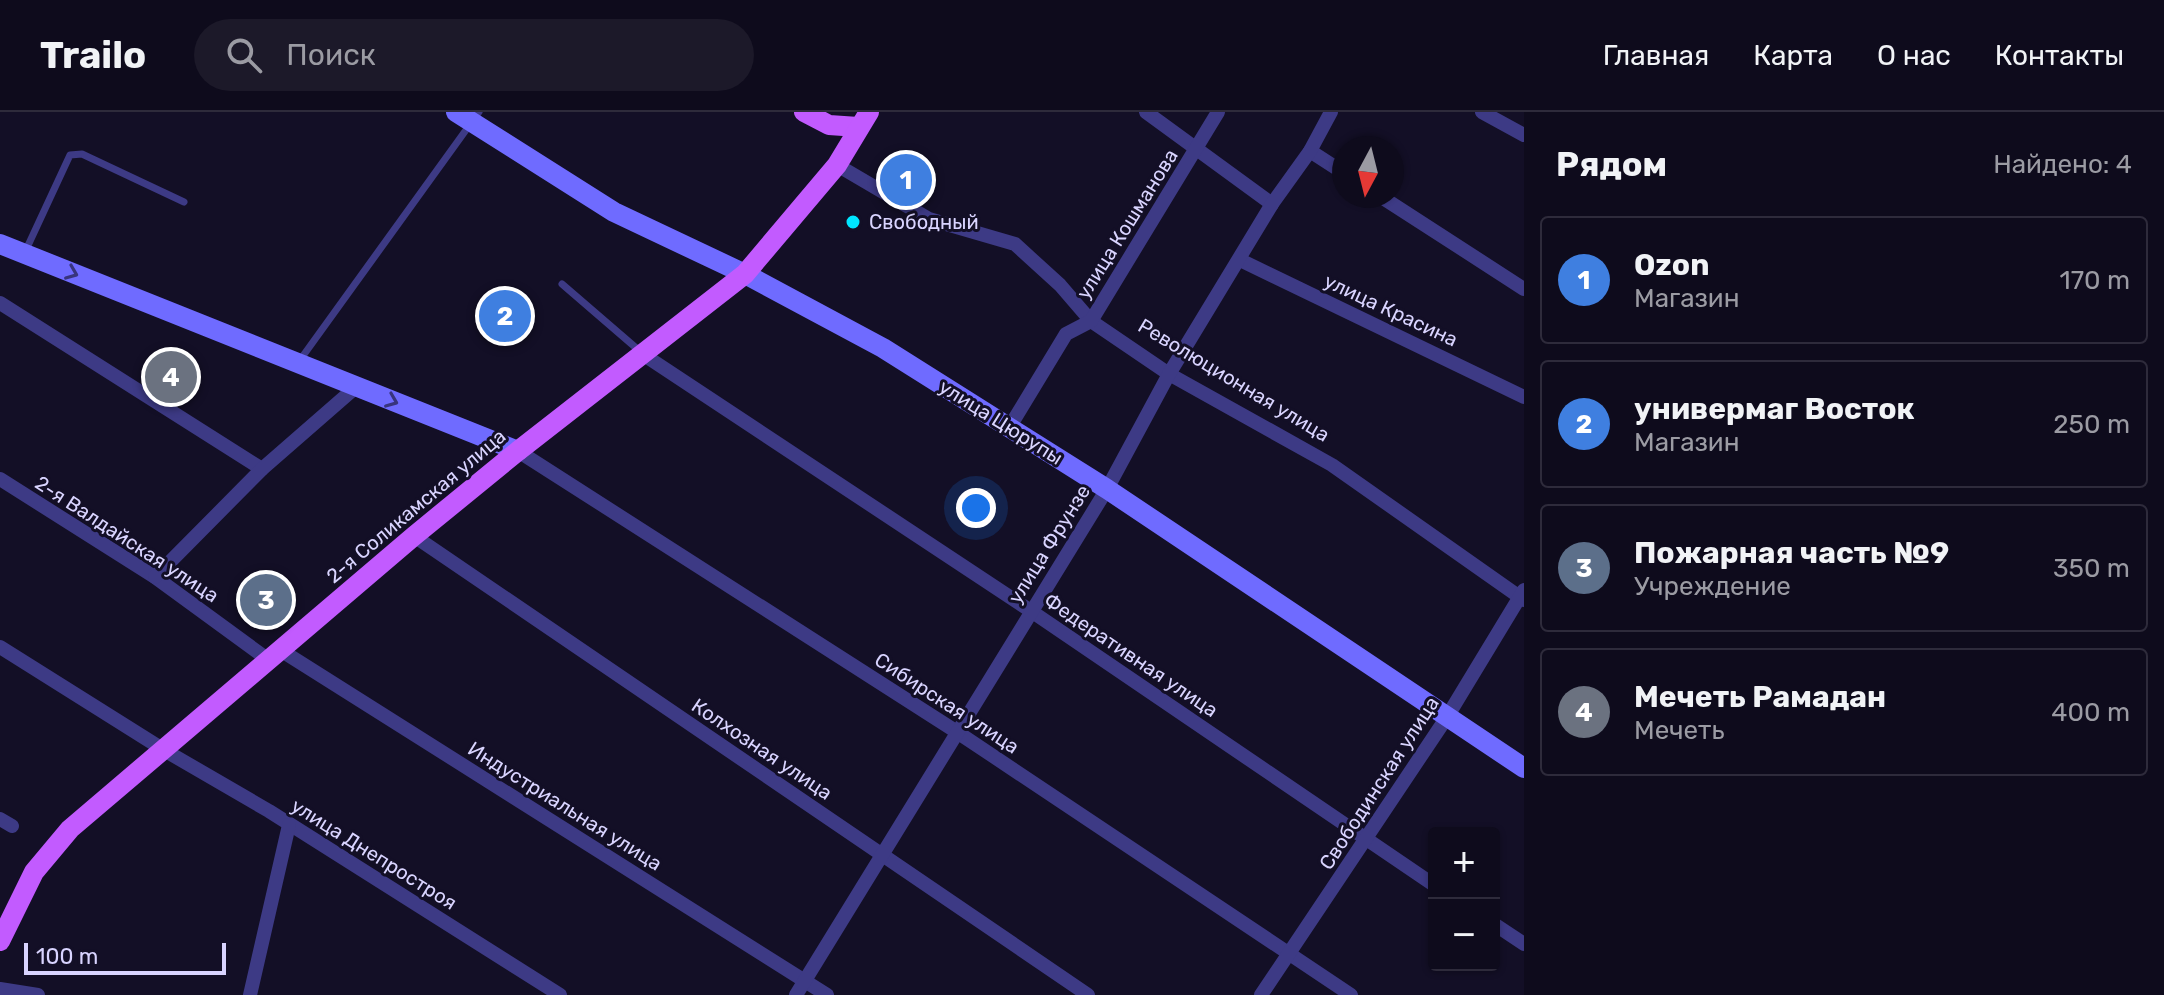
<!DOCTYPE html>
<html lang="ru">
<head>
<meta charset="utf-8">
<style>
  :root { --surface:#0e0b1c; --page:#1c1929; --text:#f1f3f6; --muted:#9b9ba3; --line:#2e2b3b; --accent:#db2777 }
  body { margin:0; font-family:Rubik,sans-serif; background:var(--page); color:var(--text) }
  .controls { position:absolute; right:24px; bottom:24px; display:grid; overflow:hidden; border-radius:8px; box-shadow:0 2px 6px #0004 }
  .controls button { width:72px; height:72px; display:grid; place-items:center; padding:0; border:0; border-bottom:2px solid var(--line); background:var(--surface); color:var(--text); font:40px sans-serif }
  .compass { position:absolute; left:1332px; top:24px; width:72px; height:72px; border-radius:50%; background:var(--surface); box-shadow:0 2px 6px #0004; rotate:187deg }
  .scale { position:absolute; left:24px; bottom:20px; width:202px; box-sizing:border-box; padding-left:8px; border:4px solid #d9d4ff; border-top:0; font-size:22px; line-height:28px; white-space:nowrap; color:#d9d4ff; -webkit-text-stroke:6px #130f26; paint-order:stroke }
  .you { position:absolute; left:976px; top:396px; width:28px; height:28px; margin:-20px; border:6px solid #fff; border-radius:50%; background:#1a73e8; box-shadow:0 0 0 12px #1a73e833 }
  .badge { display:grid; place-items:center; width:52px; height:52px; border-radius:50%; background:var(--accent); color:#fff; font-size:26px; font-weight:700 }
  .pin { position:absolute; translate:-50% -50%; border:4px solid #fff; box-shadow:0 2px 8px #0006 }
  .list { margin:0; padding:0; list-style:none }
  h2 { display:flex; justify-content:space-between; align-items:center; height:104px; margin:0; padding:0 32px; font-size:34px }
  h2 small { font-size:26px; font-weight:400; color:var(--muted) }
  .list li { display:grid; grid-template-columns:52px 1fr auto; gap:24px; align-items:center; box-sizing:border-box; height:128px; margin:0 16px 16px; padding:0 16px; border:2px solid var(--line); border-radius:8px }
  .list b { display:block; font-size:30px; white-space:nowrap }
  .list p { margin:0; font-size:26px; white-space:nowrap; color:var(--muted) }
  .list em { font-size:26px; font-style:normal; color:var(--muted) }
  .icon { flex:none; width:44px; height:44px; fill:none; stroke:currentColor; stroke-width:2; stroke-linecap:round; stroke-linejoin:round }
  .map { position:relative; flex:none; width:1524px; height:883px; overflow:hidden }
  header { display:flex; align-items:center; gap:48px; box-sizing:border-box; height:112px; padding:0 40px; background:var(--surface); border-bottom:2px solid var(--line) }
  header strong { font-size:38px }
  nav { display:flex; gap:44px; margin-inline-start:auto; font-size:28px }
  .search { width:560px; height:72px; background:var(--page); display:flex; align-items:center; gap:20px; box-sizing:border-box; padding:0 28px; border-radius:44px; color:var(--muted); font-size:30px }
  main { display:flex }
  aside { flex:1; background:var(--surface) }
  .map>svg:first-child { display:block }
</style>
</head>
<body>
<header>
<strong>Trailo</strong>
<div class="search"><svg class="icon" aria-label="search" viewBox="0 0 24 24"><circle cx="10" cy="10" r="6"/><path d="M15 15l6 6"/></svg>Поиск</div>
<nav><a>Главная</a><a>Карта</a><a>О нас</a><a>Контакты</a></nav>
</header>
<main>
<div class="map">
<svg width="1524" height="883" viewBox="0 0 1524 883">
  <rect width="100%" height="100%" fill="#130f26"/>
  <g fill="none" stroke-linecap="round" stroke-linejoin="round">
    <!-- lane -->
    <g stroke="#3d3a85" stroke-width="7">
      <polyline points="25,140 70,43 82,42 184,90"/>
      <polyline points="562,172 642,241"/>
      <polyline points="300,248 479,0"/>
    </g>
    <!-- street -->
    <g stroke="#3d3a85" stroke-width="14">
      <polyline points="1146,0 1272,92"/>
      <polyline points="1482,0 1524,23"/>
      <polyline points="1310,39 1344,61"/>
      <polyline points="837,53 929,107 1015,132 1060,173 1091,209 1169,262 1332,353 1524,488"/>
      <polyline points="1380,84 1524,177"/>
      <polyline points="1240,148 1524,285"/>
      <polyline points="0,191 262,357"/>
      <polyline points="644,243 1031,499 1434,773"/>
      <polyline points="1009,316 1066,222 1091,209 1218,0"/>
      <polyline points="518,339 957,620 1351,883"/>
      <polyline points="0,367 155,465 270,549"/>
      <polyline points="414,424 1088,883"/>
      <polyline points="155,465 262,357 356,275"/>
      <polyline points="0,535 164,638 269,699 560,883"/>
      <polyline points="282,539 827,883"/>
      <polyline points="0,707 12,714"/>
      <polyline points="1494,812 1524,832"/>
      <polyline points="0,877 38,883"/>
      <polyline points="250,883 289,713"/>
      <polyline points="796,883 1107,377 1169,262 1272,92 1310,39 1331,0"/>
      <polyline points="1261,883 1447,605 1524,478"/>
    </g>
    <!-- secondary -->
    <g stroke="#6f6bff" stroke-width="20">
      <polyline points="456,0 614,100 745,162 883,236 1107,377 1524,656"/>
      <polyline points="0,132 518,339"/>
    </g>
    <!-- primary -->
    <g stroke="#c25bff" stroke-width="20">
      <polyline points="804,0 829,13 858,15"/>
      <polyline points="0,829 34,760 70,717 414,424 518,339 745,162 837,53 869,0"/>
    </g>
  </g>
  <!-- one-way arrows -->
  <defs><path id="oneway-chevron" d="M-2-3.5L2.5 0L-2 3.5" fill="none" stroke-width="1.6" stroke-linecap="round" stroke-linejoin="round" transform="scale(2)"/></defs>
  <g stroke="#38347d">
    <use href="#oneway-chevron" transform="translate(72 161) rotate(22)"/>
    <use href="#oneway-chevron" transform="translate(392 289) rotate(22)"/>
  </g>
  <!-- markers -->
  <circle fill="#00e5ff" stroke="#130f26" stroke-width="3" cx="853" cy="110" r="8"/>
  <g text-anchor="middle" stroke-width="6" stroke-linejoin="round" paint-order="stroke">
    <!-- poi labels -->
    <g font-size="20" fill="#d9d4ff" stroke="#130f26" text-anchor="start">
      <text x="869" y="117">Свободный</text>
    </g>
    <!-- street labels -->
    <g font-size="20" fill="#d9d4ff" stroke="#130f26">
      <text transform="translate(1127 112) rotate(-58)" y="7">улица Кошманова</text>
      <text transform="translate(1391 198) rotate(25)" y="7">улица Красина</text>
      <text transform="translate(1234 268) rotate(31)" y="7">Революционная улица</text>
      <text transform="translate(1001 310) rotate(32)" y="7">улица Цюрупы</text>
      <text transform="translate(416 394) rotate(-40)" y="7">2-я Соликамская улица</text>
      <text transform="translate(127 427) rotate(33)" y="7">2-я Валдайская улица</text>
      <text transform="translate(1049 432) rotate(-58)" y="7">улица Фрунзе</text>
      <text transform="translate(1131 543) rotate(34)" y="7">Федеративная улица</text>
      <text transform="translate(947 591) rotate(33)" y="7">Сибирская улица</text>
      <text transform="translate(762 637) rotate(34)" y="7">Колхозная улица</text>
      <text transform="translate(1379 671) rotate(-57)" y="7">Свободинская улица</text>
      <text transform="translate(565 694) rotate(32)" y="7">Индустриальная улица</text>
      <text transform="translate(374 742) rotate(32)" y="7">улица Днепростроя</text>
    </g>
  </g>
</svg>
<div class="controls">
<button>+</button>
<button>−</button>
</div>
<svg class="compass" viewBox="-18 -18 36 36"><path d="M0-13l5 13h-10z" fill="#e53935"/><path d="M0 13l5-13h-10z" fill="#9b9ba3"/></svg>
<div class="scale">100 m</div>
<div class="you"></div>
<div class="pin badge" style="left:906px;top:68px;background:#3f7fe0">1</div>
<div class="pin badge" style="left:505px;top:204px;background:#3f7fe0">2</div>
<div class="pin badge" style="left:266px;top:488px;background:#5c6f8a">3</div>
<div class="pin badge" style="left:171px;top:265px;background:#6b7280">4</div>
</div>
<aside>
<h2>Рядом<small>Найдено: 4</small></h2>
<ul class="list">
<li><span class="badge" style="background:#3f7fe0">1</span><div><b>Ozon</b><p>Магазин</p></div><em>170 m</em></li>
<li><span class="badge" style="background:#3f7fe0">2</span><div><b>универмаг Восток</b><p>Магазин</p></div><em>250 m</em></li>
<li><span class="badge" style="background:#5c6f8a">3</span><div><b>Пожарная часть №9</b><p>Учреждение</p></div><em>350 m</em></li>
<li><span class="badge" style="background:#6b7280">4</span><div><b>Мечеть Рамадан</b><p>Мечеть</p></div><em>400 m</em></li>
</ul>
</aside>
</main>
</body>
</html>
